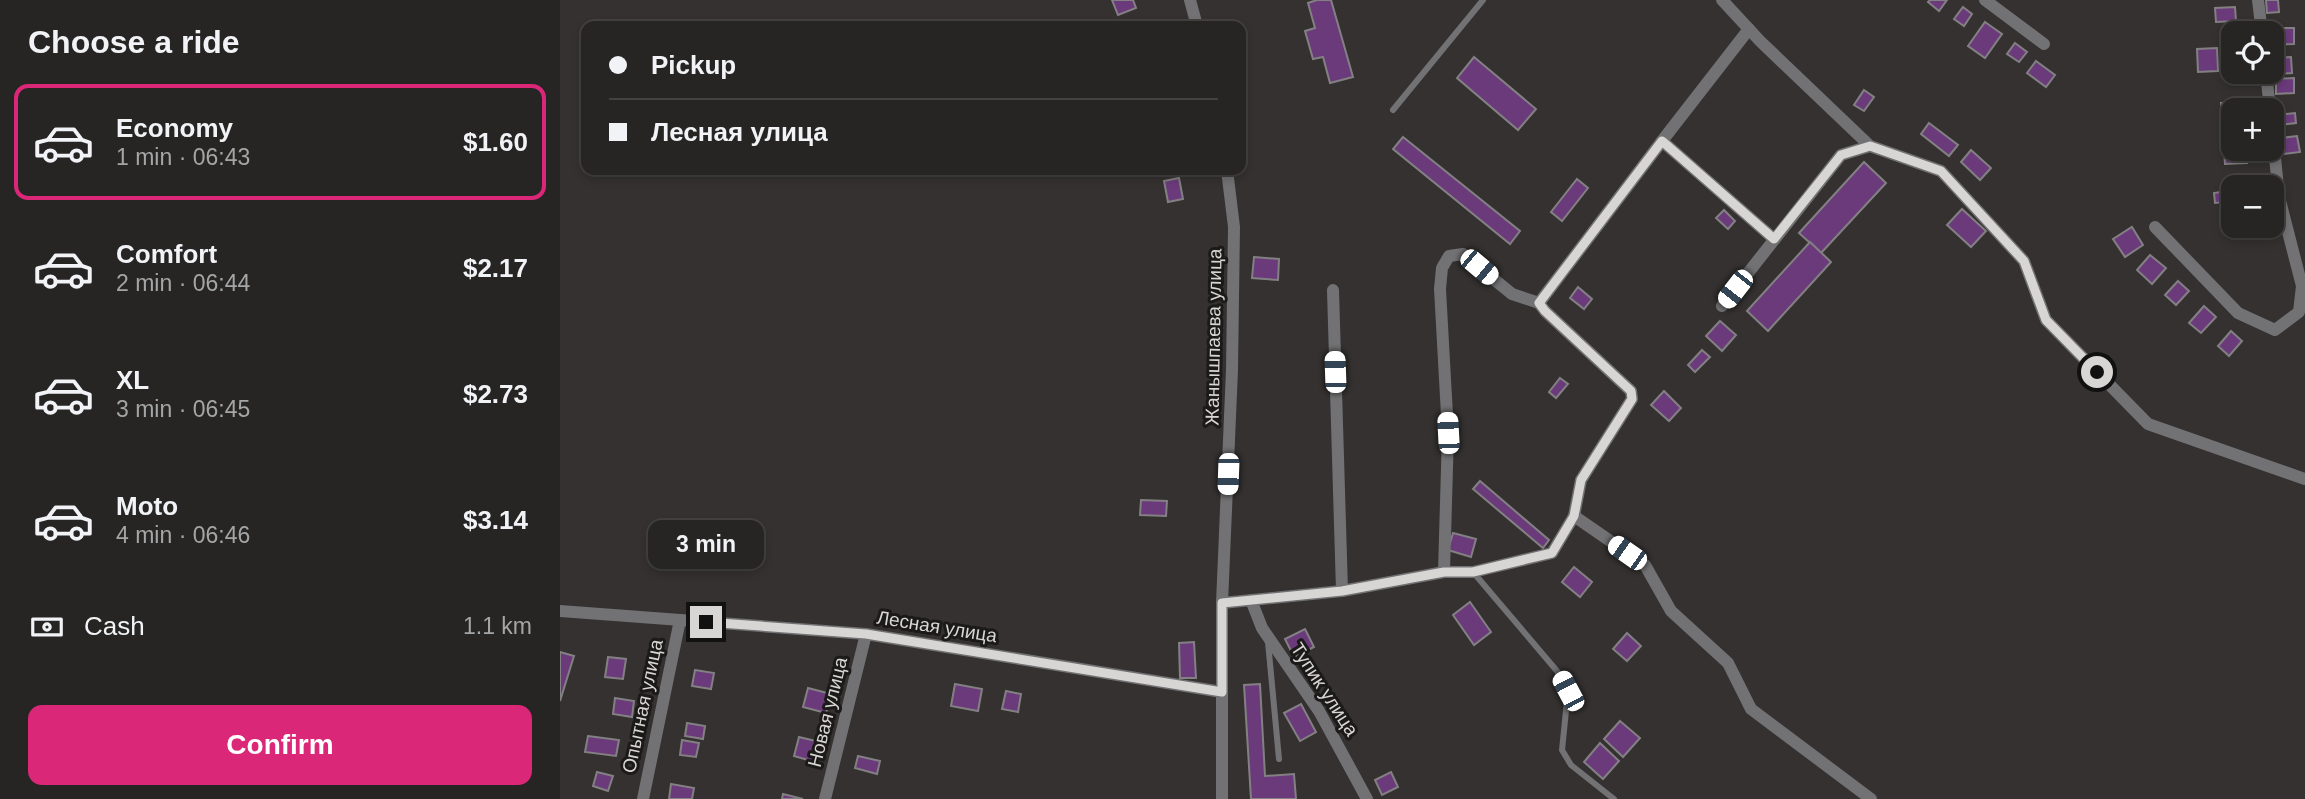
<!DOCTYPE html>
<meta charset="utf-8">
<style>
:root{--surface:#272524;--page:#333131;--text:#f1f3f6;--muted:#a4a5a6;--line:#434241;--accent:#db2777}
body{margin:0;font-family:Helvetica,sans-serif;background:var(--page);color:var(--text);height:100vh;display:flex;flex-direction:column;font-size:26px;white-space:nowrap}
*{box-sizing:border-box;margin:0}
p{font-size:23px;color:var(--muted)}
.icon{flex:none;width:38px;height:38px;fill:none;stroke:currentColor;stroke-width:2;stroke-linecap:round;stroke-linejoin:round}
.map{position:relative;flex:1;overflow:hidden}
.panel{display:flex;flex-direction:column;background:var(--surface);width:560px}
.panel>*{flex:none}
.guide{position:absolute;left:21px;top:21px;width:665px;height:154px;border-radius:14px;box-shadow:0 4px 10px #0003,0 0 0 2px var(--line);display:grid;align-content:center;height:154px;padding:0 28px;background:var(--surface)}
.tools{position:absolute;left:1661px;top:21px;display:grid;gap:14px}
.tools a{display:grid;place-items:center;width:63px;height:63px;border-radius:14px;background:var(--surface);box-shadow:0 4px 10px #0003,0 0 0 2px var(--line);font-size:35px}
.end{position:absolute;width:32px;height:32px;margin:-16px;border:9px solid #d8d6d5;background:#111;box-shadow:0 0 0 4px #111}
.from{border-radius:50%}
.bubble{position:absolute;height:49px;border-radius:14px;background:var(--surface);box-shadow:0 4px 10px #0003,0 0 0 2px var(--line);font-size:23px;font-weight:700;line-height:49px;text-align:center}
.car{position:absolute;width:21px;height:42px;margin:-21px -10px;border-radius:9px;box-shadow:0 0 5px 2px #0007;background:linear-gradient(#fff 24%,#345 0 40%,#fff 0 76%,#345 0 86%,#fff 0)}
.guide b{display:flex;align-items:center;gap:24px;height:66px;font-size:26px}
.guide b+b{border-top:2px solid var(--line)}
.guide i{width:18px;height:18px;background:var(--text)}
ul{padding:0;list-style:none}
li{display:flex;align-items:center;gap:21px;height:116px;margin:0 14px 10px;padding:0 14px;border:4px solid transparent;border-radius:14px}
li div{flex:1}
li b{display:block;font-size:26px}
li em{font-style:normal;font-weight:700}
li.on{border-color:var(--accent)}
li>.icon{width:63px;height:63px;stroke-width:1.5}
h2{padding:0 28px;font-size:32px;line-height:84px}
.pay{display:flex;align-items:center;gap:18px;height:77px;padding:0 28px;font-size:26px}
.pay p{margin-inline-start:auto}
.cta{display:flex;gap:14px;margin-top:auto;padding:14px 28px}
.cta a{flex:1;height:80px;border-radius:14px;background:var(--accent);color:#fff;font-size:28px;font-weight:700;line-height:80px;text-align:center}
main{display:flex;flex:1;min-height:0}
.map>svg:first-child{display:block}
.building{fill:#6b3a7b;stroke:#828082;stroke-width:2}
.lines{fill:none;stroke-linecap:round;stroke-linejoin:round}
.service{stroke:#727274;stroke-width:6}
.minor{stroke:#727274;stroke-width:12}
.route{stroke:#d8d6d5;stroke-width:9}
.labels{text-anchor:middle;stroke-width:6;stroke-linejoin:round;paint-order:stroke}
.street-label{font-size:19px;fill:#d8d6d5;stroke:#1b1a19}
</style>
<main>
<section class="panel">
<h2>Choose a ride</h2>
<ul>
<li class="on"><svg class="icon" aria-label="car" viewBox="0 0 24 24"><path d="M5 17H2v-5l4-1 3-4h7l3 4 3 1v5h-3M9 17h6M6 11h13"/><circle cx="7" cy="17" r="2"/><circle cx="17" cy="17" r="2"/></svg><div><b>Economy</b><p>1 min · 06:43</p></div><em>$1.60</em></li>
<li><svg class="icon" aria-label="car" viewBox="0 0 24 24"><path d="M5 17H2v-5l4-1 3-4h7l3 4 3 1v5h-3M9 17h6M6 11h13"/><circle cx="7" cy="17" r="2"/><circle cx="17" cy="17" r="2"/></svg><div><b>Comfort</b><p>2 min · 06:44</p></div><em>$2.17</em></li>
<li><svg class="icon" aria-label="car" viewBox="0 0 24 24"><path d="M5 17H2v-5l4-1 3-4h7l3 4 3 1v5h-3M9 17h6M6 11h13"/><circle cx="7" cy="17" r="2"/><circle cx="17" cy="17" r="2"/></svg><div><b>XL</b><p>3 min · 06:45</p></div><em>$2.73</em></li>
<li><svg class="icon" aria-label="car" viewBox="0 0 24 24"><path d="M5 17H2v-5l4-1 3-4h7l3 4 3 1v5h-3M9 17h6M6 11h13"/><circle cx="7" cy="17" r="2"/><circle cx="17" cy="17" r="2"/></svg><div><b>Moto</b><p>4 min · 06:46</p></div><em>$3.14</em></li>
</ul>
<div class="pay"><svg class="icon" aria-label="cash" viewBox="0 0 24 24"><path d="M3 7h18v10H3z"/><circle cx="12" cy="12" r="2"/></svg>Cash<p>1.1 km</p></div>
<div class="cta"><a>Confirm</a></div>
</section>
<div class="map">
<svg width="1745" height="799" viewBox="0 0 1745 799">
<rect width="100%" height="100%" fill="#343130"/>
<g class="building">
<path d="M552 0H573L576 8 558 15Z"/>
<path d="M757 0H771L793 77 770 83 763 57 753 59 745 31 755 28 748 3Z"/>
<path d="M1370 0H1387L1379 11 1368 2Z"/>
<path d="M1706 0H1718L1719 12 1707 13Z"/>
<path d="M1403 7 1412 14 1404 26 1394 19Z"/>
<path d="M1675 7 1676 21 1656 22 1655 8Z"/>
<path d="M1425 22 1442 34 1425 58 1408 46Z"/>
<path d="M1712 28H1734V44L1712 45Z"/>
<path d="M1455 43 1467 52 1459 62 1447 54Z"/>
<path d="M1657 48 1658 71 1638 72 1637 49Z"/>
<path d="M914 57 976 109 958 130 897 78Z"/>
<path d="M1731 57 1732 73 1716 74 1715 58Z"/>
<path d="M1476 61 1495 75 1486 87 1467 73Z"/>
<path d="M1734 78V93L1716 94V79Z"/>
<path d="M1304 90 1314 97 1304 111 1294 105Z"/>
<path d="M1683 102V110H1673V119H1662L1661 103Z"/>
<path d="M1735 113 1736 123 1719 125 1718 115Z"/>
<path d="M1369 123 1398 145 1389 156 1361 134Z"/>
<path d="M1663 134H1673V149H1686L1687 163 1665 164Z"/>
<path d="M1737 136 1740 152 1723 154 1721 138Z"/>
<path d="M843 137 960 231 950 244 833 149Z"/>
<path d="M1411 150 1431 168 1420 180 1401 162Z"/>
<path d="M1304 162 1326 183 1261 253 1239 233Z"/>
<path d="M619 178 623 199 608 202 604 181Z"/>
<path d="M1017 179 1028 188 1002 221 991 212Z"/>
<path d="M1673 190V201L1655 203 1654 193Z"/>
<path d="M1402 209 1426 231 1411 247 1387 225Z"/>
<path d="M1164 210 1175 221 1168 229 1156 218Z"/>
<path d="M1572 227 1583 245 1565 257 1553 239Z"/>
<path d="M1250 242 1271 262 1208 331 1187 311Z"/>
<path d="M1590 255 1606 268 1592 284 1577 270Z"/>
<path d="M694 257 719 259 718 280 692 278Z"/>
<path d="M1618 281 1629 291 1616 305 1605 295Z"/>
<path d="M1018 287 1032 299 1024 309 1010 298Z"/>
<path d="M1644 306 1656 317 1641 333 1629 323Z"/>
<path d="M1160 321 1176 335 1162 351 1146 336Z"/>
<path d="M1671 331 1682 341 1669 356 1658 346Z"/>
<path d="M1142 350 1150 357 1135 372 1128 365Z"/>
<path d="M1000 378 1008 384 996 398 989 392Z"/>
<path d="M1104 391 1121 408 1109 421 1091 405Z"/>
<path d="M920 481 989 540 983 548 913 489Z"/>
<path d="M581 500 607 501 606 516 580 515Z"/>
<path d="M893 533 916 539 911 557 888 550Z"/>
<path d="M1014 567 1032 582 1020 597 1002 582Z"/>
<path d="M910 602 931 632 914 645 893 615Z"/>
<path d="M745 629 754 647 734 657 725 639Z"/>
<path d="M1067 633 1081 646 1067 661 1053 649Z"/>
<path d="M634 642 636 678H620L619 643Z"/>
<path d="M0 652 14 656 0 701Z"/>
<path d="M48 657 66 659 63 679 45 677Z"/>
<path d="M135 670 154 673 151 689 132 686Z"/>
<path d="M395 684 422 689 418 711 391 706Z"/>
<path d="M700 684 705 776 734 774 736 799H691L684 685Z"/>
<path d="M248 688 271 694 266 713 243 707Z"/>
<path d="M446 691 461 694 458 712 442 709Z"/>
<path d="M55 698 74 701 72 717 53 714Z"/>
<path d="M741 704 756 732 740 741 724 713Z"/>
<path d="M1060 721 1080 738 1063 757 1044 739Z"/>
<path d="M127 723 145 726 143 739 125 736Z"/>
<path d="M28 736 59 740 56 756 25 752Z"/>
<path d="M239 737 260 742 255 762 234 756Z"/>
<path d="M122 740 139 743 136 757 120 755Z"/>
<path d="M1040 743 1059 761 1043 779 1024 762Z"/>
<path d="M298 756 320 761 317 774 295 768Z"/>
<path d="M37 772 53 776 48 791 33 786Z"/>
<path d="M831 772 838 787 822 795 815 780Z"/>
<path d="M111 784 134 788 132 799H109Z"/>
<path d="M223 794 243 799H222Z"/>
</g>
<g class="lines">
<g class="service">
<path d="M833 110 923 0"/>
<path d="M913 572 997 671 1008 691 1002 750 1011 765 1054 799"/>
<path d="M708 642 719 759"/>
</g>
<g class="minor">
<path d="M630 0 637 26"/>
<path d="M1162 0 1200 41 1310 146 1381 171 1464 261 1486 320 1588 424 1745 479"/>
<path d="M1425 0 1484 44"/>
<path d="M1698 0 1702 33"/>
<path d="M1189 29 1102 141 1214 239"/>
<path d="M1706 72 1710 110"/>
<path d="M1595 227 1678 313 1715 330 1739 312 1742 286 1719 197 1712 128"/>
<path d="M773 290 782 591"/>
<path d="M1162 306 1281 155 1310 146"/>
<path d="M1014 516 1021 480 1072 399 1071 391 985 311 979 303 1102 141"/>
<path d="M884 572 888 433 880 289 882 268 889 256 903 254 952 294 979 303"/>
<path d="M691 600 702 628 759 711 807 799"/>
<path d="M662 603 782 591 884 572H913L992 553 1014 516 1085 565 1111 611 1168 663 1191 709 1311 799"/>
<path d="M0 611 306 634 662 692"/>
<path d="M83 799 120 620"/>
<path d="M265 799 306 634"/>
<path d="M662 799V603L672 370 674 227 667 170"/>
</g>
</g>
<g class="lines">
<path class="route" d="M146 622 306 634 662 692V603L782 591 884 572H913L992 553 1014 516 1021 480 1072 399 1071 391 985 311 979 303 1102 141 1214 239 1281 155 1310 146 1381 171 1464 261 1486 320 1537 372"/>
</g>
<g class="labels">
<g class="street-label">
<text transform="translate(653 337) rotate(-89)" y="7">Жанышпаева улица</text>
<text transform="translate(377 626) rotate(9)" y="7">Лесная улица</text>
<text transform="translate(765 689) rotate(57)" y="7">Тупик улица</text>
<text transform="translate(82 706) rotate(-78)" y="7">Опытная улица</text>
<text transform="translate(267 712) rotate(-76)" y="7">Новая улица</text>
</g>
</g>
</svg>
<div class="tools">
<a><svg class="icon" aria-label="locate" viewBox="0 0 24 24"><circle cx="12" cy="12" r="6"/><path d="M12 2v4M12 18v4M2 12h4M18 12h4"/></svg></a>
<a>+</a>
<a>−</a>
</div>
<i class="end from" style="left:1537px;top:372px"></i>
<i class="end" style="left:146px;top:622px"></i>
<div class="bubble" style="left:88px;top:520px;width:116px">3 min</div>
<i class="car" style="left:919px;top:267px;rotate:130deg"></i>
<i class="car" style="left:1175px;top:289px;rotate:218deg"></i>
<i class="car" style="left:775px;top:372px;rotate:358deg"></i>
<i class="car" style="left:888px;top:433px;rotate:357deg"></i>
<i class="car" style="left:668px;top:474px;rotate:182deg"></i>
<i class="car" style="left:1067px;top:553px;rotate:305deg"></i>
<i class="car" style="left:1008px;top:691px;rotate:332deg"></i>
<div class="guide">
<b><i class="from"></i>Pickup</b>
<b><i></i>Лесная улица</b>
</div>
</div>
</main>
